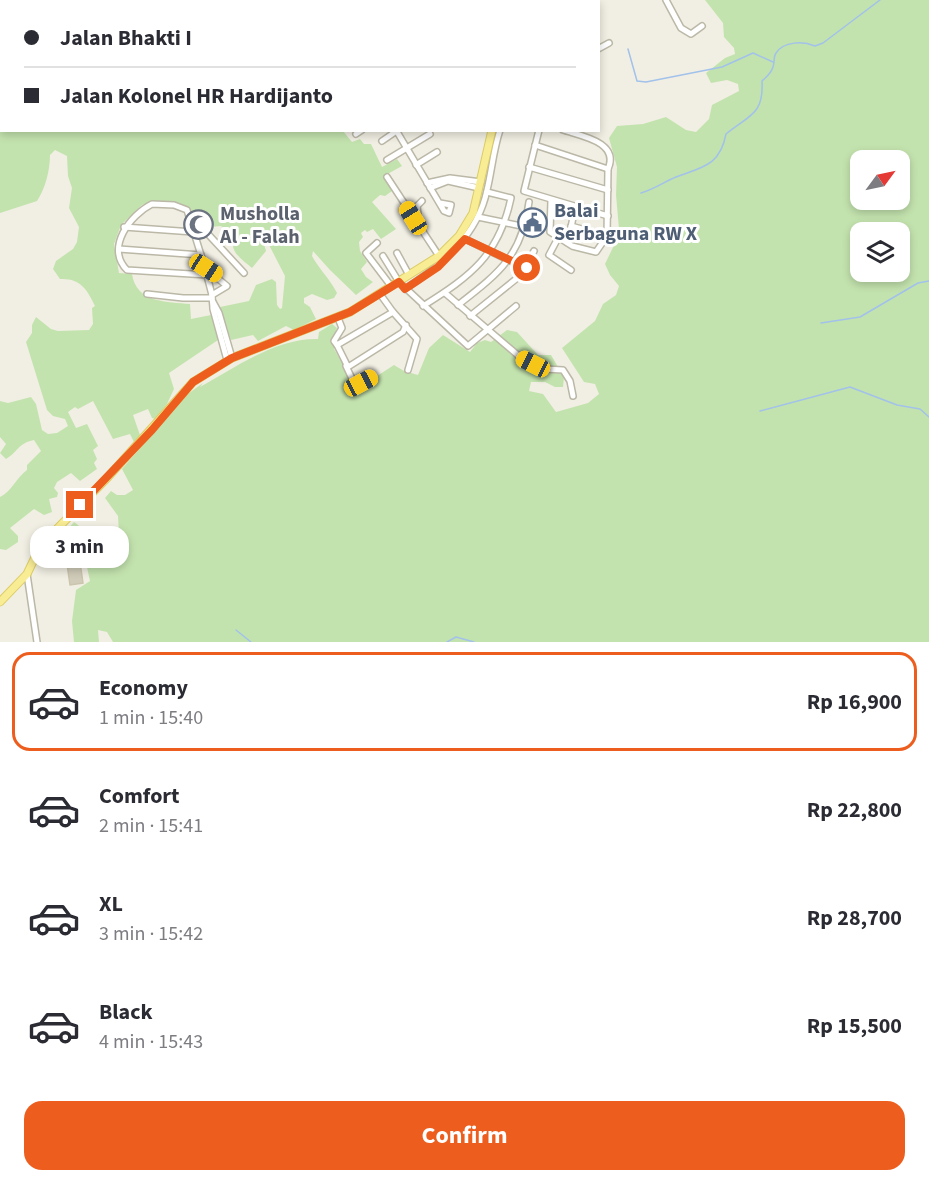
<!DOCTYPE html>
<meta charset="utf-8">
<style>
:root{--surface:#fff;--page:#f7f7f7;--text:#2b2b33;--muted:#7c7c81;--line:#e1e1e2;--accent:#ed5e1e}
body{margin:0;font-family:"Source Sans 3",sans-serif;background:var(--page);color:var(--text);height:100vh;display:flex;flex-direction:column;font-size:22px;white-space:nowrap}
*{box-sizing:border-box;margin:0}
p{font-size:20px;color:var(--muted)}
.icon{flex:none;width:33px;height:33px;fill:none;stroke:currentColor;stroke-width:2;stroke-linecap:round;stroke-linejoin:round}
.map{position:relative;height:642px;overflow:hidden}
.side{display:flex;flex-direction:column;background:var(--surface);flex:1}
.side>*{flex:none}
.top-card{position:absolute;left:0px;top:0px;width:600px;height:132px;box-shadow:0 3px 9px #0003;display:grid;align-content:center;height:132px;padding:0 24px;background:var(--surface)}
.needle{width:39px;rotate:57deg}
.controls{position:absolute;left:850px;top:150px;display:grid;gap:12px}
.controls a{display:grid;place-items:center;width:60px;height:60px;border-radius:12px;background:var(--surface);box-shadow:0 3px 9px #0003;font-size:30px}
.end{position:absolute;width:27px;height:27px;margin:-14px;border:8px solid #ed5e1e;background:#fff;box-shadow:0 0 0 3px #fff}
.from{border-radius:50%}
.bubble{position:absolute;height:42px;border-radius:18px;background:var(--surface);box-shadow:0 3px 9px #0003;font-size:20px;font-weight:700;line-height:42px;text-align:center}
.car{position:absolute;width:18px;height:36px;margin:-18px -9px;border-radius:8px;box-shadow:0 0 4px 2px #0007;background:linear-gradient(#f5c518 24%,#345 0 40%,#f5c518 0 76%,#345 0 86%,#f5c518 0)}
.top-card b{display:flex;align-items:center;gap:21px;height:57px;font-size:22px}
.top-card b+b{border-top:2px solid var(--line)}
.top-card i{width:15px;height:15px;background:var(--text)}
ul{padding:10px 0 0;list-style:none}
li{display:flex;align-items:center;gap:18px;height:99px;margin:0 12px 9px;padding:0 12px;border:3px solid transparent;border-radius:18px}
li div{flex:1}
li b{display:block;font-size:22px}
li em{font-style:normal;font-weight:700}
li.active{border-color:var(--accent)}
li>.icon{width:54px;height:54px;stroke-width:1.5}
.primary-button{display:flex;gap:12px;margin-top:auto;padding:12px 24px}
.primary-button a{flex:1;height:69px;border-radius:18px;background:var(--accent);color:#fff;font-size:24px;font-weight:700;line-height:69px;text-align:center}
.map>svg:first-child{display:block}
.green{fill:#c3e3ae;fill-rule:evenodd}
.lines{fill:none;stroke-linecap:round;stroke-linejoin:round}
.stream{stroke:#a2c1eb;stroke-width:1.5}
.building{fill:#d1ccba;stroke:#ccc5ad;stroke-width:1.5}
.minor-casing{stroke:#bbb8a7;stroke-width:8}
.major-casing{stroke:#dccc66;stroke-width:9}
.minor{stroke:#fff;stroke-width:5}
.major{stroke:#f8ec95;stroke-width:7}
.route{stroke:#ed5e1e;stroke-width:8}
.labels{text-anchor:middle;stroke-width:6;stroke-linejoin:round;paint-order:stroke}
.service-label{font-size:20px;font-weight:bold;fill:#4e5e75;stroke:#fff;text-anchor:start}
.worship-label{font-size:20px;font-weight:bold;fill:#5b616d;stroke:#fff;text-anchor:start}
</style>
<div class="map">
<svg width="929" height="642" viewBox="0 0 929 642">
<rect width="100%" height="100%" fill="#f1efe3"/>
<g class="green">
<path d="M0 0 287 1 2 2V130L343 131 352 142 360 139 364 144H371L382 167 397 159 402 166 384 176 392 191 385 196 380 195 372 202 396 229 381 239 373 229 367 232 365 230 361 233 363 237 359 242 360 251 367 262 361 269 366 277 373 282 356 295 330 270 313 251 312 256C319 269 330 279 337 293L334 298 327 300 312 294 304 298V303L310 307 316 319 294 330 286 326 258 341 253 335 231 340 220 307 249 301 256 285 272 279 276 282 277 305 280 309 282 308 285 276 268 243 264 244 266 251 252 268C245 262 234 255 233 246 233 242 233 239 232 236L221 226 209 227 203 218 196 219 189 209 152 202 142 205 121 225 114 244 119 273 132 274C136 303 168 302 190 304L191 319 211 315 218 340 169 373 174 389 167 404 155 419 152 418 148 409 133 415 141 438 135 444 130 434 113 439 93 401 78 409 75 407 68 412 76 428 87 424 98 446 93 450 97 459 94 463 97 469 80 481 71 473 57 482 54 488 58 493 57 497 49 499 52 512 44 515 34 509 10 528 18 536V542L6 550 0 549V497C12 491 16 478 27 470V465L41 451 34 440C18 443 17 453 6 459L0 453 6 444 0 437V401L8 403 31 397 36 404 42 430 48 434 57 433 68 426 65 419 53 416 47 410 26 342 32 333V325L36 317 51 329 58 331 89 330 93 324 92 308 95 306C87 289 80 278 60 279L53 269 56 261 73 249 77 242 79 227 69 208 72 188 68 176 67 156 55 150 50 155C50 171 45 189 37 201L0 213Z"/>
<path d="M705 0H929V642H113L107 632 98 630 99 642H74L72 621 76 590 90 581 85 558 67 530 74 522C86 529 88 542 101 547L119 534 118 516 105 498 111 491 117 495H125L133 490 122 469 185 396 203 383 200 387C236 367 276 338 318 339L319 332 332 324 337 328 334 335V349L357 389 394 365 404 371 418 375 429 348 443 335 470 352 477 343 485 340 491 342 507 330 517 332 538 355H551L564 377 563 387H555L545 382H531L529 391 543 394 556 412 588 403 599 394 595 384 584 382 562 348 595 321 603 304 616 295 619 286 610 275 605 264 618 237 619 229 616 195 617 167 609 138 617 126 643 124 666 117 686 130 696 132 709 119 712 105 739 91 738 84 727 80 711 83 706 73 725 58 735 54 734 48 724 37 723 23ZM861 160H900V200H861ZM861 232H900V272H861Z"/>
</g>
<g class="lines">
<g class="stream">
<path d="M628 49 637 81 646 82 722 67 753 53 773 62"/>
<path d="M641 193C655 189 664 182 676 177 702 167 720 166 726 134 749 115 764 115 762 81 766 77 771 74 773 67 775 62 773 57 776 53 784 41 803 41 815 46L823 43 880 0"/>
<path d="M821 323 860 317 918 283 929 281"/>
<path d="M760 411 850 387 897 405 920 409 929 417"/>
<path d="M236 630 251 642"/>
<path d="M447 642 456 637 474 642"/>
</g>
</g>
<path class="building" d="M67 538 80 562 83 583 70 585 67 564 56 544Z"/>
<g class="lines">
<defs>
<g id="minor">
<path d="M379 0V2"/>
<path d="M403 0 405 2"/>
<path d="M447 0 449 2"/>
<path d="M561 0 563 2"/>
<path d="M666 0 681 28 691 34 702 26"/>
<path d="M319 2 322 0"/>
<path d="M598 49 609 43"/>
<path d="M396 130 444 211 449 213 451 205 440 203"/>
<path d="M539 130 524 191 608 216"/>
<path d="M356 134 362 130"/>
<path d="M382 141 398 130"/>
<path d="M535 145 608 169"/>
<path d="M387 160 430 134"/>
<path d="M416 165 437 152"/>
<path d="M529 167 608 190"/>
<path d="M387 177 439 256"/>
<path d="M427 183 450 178 481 182"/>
<path d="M430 188 448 181 479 188"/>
<path d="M551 200 550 232 572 246 596 252 607 236 608 169C620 142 581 136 563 130"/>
<path d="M478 217 526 227"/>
<path d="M413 218 418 214 417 206 422 201"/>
<path d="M571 226 607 236"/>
<path d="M124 227 207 233 244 273"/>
<path d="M558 238 549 255 571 270"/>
<path d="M465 239 527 269"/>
<path d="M377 243 366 253 391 286"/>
<path d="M568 243 575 207"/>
<path d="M119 249 201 255"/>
<path d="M397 253 409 275"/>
<path d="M383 256 399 282 468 346 516 306"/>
<path d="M205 268 227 286 212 295"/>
<path d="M207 275 127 270C105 248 130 215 152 204L174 205 187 210 205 268 212 295C212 300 213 304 213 309L227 360"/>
<path d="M405 289C442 265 478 235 487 190 492 170 493 151 500 130"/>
<path d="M445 293 520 357 545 369 563 370 570 381 573 396"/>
<path d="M147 294 183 298H212"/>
<path d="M213 302 219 313 232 358"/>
<path d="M458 305C499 273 522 256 529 202"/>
<path d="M423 306C471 276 499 255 511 198L487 192"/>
<path d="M393 312 417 339 408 370"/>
<path d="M470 316 521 275 534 251"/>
<path d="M338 318 342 328 334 341 337 345 393 312 380 294"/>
<path d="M337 345 348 367 403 332 406 325"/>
<path d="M346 366 355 385 372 377"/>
<path d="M27 574 37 642"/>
</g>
<g id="major">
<path d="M534 2 535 0"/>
<path d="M0 602 27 574 38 551 52 534 108 477 193 382 232 358 350 312 439 256 459 236 473 213 492 130"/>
</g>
</defs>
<use href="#minor" class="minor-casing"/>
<use href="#major" class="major-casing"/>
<use href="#minor" class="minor"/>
<use href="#major" class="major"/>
</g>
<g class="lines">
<path class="route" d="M80 505 152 430 193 382 232 358 350 312 399 282 405 289 438 267 465 239 527 268"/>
</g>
<defs>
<symbol id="civic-ring" viewBox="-11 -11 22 22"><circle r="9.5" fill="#fff" stroke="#5c6f8a" stroke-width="1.5"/><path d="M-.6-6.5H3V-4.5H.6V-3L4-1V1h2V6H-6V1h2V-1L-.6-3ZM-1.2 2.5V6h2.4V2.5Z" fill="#5c6f8a"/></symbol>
<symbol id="mosque-ring" viewBox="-11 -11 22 22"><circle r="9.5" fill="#fff" stroke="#6b7280" stroke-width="1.5"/><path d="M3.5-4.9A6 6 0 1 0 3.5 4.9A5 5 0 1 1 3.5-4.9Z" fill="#6b7280"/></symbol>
</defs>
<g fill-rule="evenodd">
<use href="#civic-ring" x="516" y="206" width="33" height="33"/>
<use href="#mosque-ring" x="182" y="208" width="33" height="33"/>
</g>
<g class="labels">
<g class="service-label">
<text x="554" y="217">Balai<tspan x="554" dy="23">Serbaguna RW X</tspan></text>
</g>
<g class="worship-label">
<text x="220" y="220">Musholla<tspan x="220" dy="23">Al - Falah</tspan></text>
</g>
</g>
</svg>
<div class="controls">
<a><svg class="needle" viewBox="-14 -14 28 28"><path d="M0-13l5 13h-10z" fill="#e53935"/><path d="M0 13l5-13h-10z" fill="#7c7c81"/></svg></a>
<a><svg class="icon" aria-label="layers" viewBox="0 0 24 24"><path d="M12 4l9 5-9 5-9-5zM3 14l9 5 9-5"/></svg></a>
</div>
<i class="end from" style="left:527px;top:268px"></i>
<i class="end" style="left:80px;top:505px"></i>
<div class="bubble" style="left:30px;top:526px;width:99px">3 min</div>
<i class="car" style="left:413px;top:218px;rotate:328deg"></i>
<i class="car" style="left:206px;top:268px;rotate:123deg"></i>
<i class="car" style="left:533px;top:364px;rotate:297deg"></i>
<i class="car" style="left:361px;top:383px;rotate:62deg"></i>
<div class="top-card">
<b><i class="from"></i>Jalan Bhakti I</b>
<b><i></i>Jalan Kolonel HR Hardijanto</b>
</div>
</div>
<section class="side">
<ul>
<li class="active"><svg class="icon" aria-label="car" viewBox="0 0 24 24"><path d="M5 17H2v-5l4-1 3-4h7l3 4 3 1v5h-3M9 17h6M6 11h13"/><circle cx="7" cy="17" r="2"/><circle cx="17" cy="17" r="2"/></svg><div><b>Economy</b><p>1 min · 15:40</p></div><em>Rp 16,900</em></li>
<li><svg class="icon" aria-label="car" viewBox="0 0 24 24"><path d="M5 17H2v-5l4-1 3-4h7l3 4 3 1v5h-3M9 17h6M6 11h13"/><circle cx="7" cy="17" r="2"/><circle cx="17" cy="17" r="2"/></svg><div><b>Comfort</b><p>2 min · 15:41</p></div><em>Rp 22,800</em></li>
<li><svg class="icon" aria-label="car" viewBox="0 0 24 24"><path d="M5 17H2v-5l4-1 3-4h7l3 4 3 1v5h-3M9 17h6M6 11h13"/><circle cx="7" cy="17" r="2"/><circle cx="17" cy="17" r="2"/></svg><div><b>XL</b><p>3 min · 15:42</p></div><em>Rp 28,700</em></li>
<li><svg class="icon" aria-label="car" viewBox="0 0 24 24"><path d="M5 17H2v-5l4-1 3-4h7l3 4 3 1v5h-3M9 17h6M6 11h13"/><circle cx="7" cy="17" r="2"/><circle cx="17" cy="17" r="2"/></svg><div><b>Black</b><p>4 min · 15:43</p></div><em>Rp 15,500</em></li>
</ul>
<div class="primary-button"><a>Confirm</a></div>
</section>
